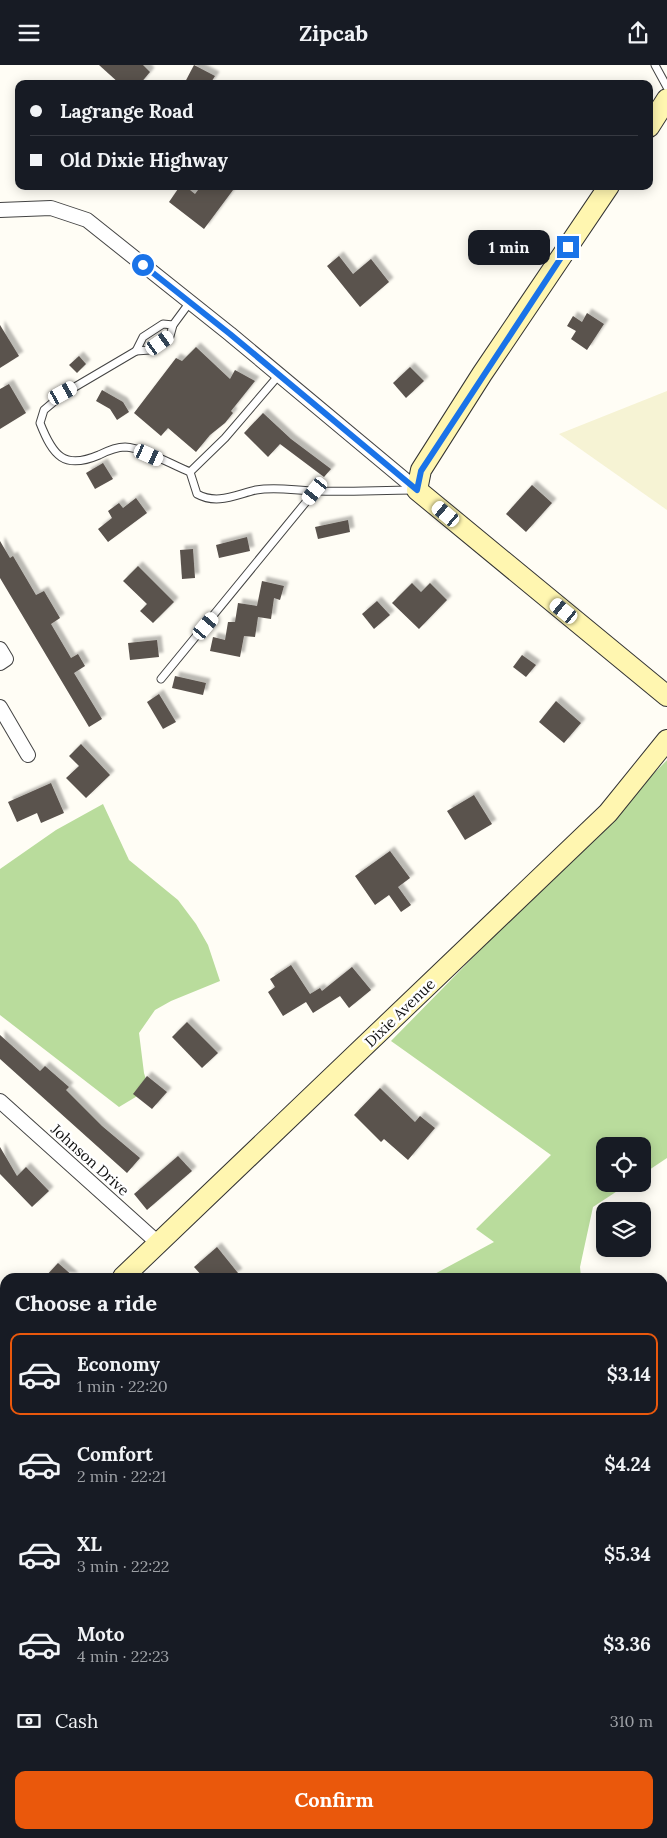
<!DOCTYPE html>
<meta charset="utf-8">
<style>
:root{--surface:#171b24;--page:#242831;--text:#f1f3f6;--muted:#9ea1a6;--line:#363941;--accent:#ea580c}
body{margin:0;font-family:Lora,serif;background:var(--page);color:var(--text);height:100vh;display:flex;flex-direction:column;font-size:19px;white-space:nowrap}
*{box-sizing:border-box;margin:0}
p{font-size:16px;color:var(--muted)}
.icon{flex:none;width:28px;height:28px;fill:none;stroke:currentColor;stroke-width:2;stroke-linecap:round;stroke-linejoin:round}
.map{position:relative;flex:1;overflow:hidden}
.panel{position:absolute;left:0px;top:1208px;width:668px;height:566px;display:flex;flex-direction:column;background:var(--surface);border-radius:15px 15px 0 0;box-shadow:0 2px 12px #0003}
.panel>*{flex:none}
.guide{position:absolute;left:15px;top:15px;width:638px;height:110px;border-radius:10px;box-shadow:0 2px 12px #0003;display:grid;align-content:center;height:110px;padding:0 15px;background:var(--surface)}
.fabs{position:absolute;left:596px;top:1072px;display:grid;gap:10px}
.fabs a{display:grid;place-items:center;width:55px;height:55px;border-radius:10px;background:var(--surface);box-shadow:0 2px 12px #0003;font-size:25px}
.end{position:absolute;width:22px;height:22px;margin:-11px;border:6px solid #1a73e8;background:#fff;box-shadow:0 0 0 2px #fff}
.from{border-radius:50%}
.bubble{position:absolute;height:35px;border-radius:10px;background:var(--surface);box-shadow:0 2px 12px #0003;font-size:16px;font-weight:700;line-height:35px;text-align:center}
.car{position:absolute;width:15px;height:30px;margin:-15px -8px;border-radius:6px;box-shadow:0 0 4px 1px #0007;background:linear-gradient(#fff 24%,#345 0 40%,#fff 0 76%,#345 0 86%,#fff 0)}
.guide b{display:flex;align-items:center;gap:18px;height:48px;font-size:19px}
.guide b+b{border-top:1px solid var(--line)}
.guide i{width:12px;height:12px;background:var(--text)}
ul{padding:0;list-style:none}
li{display:flex;align-items:center;gap:15px;height:82px;margin:0 10px 8px;padding:0 5px;border:2px solid transparent;border-radius:10px}
li div{flex:1}
li b{display:block;font-size:19px}
li em{font-style:normal;font-weight:700}
li.selected{border-color:var(--accent)}
li>.icon{width:45px;height:45px;stroke-width:1.5}
h2{padding:0 15px;font-size:22px;line-height:60px}
.pay{display:flex;align-items:center;gap:12px;height:55px;padding:0 15px;font-size:19px}
.pay p{margin-inline-start:auto}
.action{display:flex;gap:10px;margin-top:auto;padding:10px 15px}
.action a{flex:1;height:58px;border-radius:10px;background:var(--accent);color:#fff;font-size:20px;font-weight:700;line-height:58px;text-align:center}
header{display:flex;justify-content:space-between;align-items:center;height:65px;padding:0 15px;background:var(--surface);font-size:22px;font-weight:700}
.map>svg:first-child{display:block}
.farmland{fill:#f6f3d4}
.forest{fill:#b9dc9c}
.building{fill:#5a524d;filter:url(#shadow)}
.lines{fill:none;stroke-linecap:round;stroke-linejoin:round}
.lane-casing{stroke:#444;stroke-width:9}
.street-casing{stroke:#444;stroke-width:16}
.secondary-casing{stroke:#333;stroke-width:22}
.lane{stroke:#fff;stroke-width:7}
.street{stroke:#fff;stroke-width:14}
.secondary{stroke:#fff6b0;stroke-width:20}
.route{stroke:#1a73e8;stroke-width:6}
.labels{text-anchor:middle;stroke-width:5;stroke-linejoin:round;paint-order:stroke}
.street-label{font-size:15px;fill:#111;stroke:#fff}
</style>
<header><svg class="icon" aria-label="menu" viewBox="0 0 24 24"><path d="M4 6h16M4 12h16M4 18h16"/></svg>Zipcab<svg class="icon" aria-label="share" viewBox="0 0 24 24"><path d="M12 15V3M7 8l5-5 5 5M5 13v7h14v-7"/></svg></header>
<div class="map">
<svg width="667" height="1773" viewBox="0 0 667 1773">
<defs>
<filter id="shadow"><feDropShadow dx="4.5" dy="-4.5" stdDeviation="1" flood-color="#0004"/></filter>
</defs>
<rect width="100%" height="100%" fill="#fffdf5"/>
<path class="farmland" d="M667 326V445L559 369Z"/>
<g class="forest">
<path d="M667 695V1093L643 1109 642 1081H605V1119H628L593 1142 580 1202 581 1212H429L494 1177 476 1164 551 1090 391 976Z"/>
<path d="M103 739 129 795 178 835 196 859 208 880 220 916 171 936 155 945 139 968 144 1008 149 1024 119 1042 0 950V804L56 765Z"/>
<path d="M5 1528V1724L0 1715V1534Z"/>
<path d="M32 1769H549L551 1773H213L210 1769 205 1773H34Z"/>
</g>
<g class="building">
<path d="M99 0H143L150 7 140 19H120Z"/>
<path d="M194 0 215 11 210 19H184Z"/>
<path d="M180 121H185L195 129 201 121H236L204 164 169 137Z"/>
<path d="M339 191 353 209 371 194 389 217 360 242 327 201Z"/>
<path d="M587 248 604 259 587 285 571 274 576 266 567 261 573 251 582 257Z"/>
<path d="M0 260 19 291 0 303Z"/>
<path d="M196 282 230 314 235 305 255 316 231 346 233 348 225 358 210 370 196 387 168 363 161 371 134 348 176 293 182 296Z"/>
<path d="M79 291 86 299 77 308 69 300Z"/>
<path d="M410 302 424 316 406 333 393 318Z"/>
<path d="M9 319 26 348 0 364V324Z"/>
<path d="M102 325 123 337 129 347 117 355 110 344 96 336Z"/>
<path d="M263 348 291 374 331 404 324 412 280 379 268 392 244 368Z"/>
<path d="M103 398 113 414 95 424 86 408Z"/>
<path d="M532 420 552 438 526 467 506 449Z"/>
<path d="M136 433 147 448 108 477 98 464 112 453 108 446 119 438 123 443Z"/>
<path d="M348 455 350 467 318 474 315 462Z"/>
<path d="M247 472 250 486 219 493 216 480Z"/>
<path d="M0 476 10 493 13 491 36 530 44 526 60 553 51 559 71 593 78 589 85 601 74 608 102 654 89 662 0 513Z"/>
<path d="M193 484 195 513 182 514 180 485Z"/>
<path d="M138 501 174 537 153 558 140 546 147 539 123 516Z"/>
<path d="M262 516 284 521 280 535 274 533 271 554 258 552 255 572 244 571 240 592 210 586 213 572 225 575 228 557H235L238 538 257 541Z"/>
<path d="M412 518 421 527 430 518 447 535 419 564 392 538Z"/>
<path d="M377 536 390 550 374 564 362 549Z"/>
<path d="M157 575 159 592 130 595 128 578Z"/>
<path d="M522 590 536 600 526 612 513 602Z"/>
<path d="M175 611 206 618 203 630 172 623Z"/>
<path d="M159 629 176 657 163 664 147 637Z"/>
<path d="M556 636 581 658 564 678 539 657Z"/>
<path d="M81 679 110 710 86 733 66 713 79 701 69 691Z"/>
<path d="M51 718 64 748 41 758 37 748 17 757 8 737Z"/>
<path d="M474 730 492 759 465 775 447 746Z"/>
<path d="M390 786 410 813 398 822 411 840 401 847 389 830 375 840 355 811Z"/>
<path d="M291 900 310 929 320 923 322 926 352 902 371 925 349 943 340 931 313 948 306 937 283 951 268 927 275 922 270 914Z"/>
<path d="M187 957 218 988 202 1003 172 972Z"/>
<path d="M0 970 40 1006 45 1001 69 1022 66 1025 102 1061 140 1093 127 1108 0 994Z"/>
<path d="M147 1011 167 1027 152 1044 133 1029Z"/>
<path d="M380 1023 415 1057 420 1051 435 1063 408 1095 384 1074 381 1077 354 1050Z"/>
<path d="M0 1082 17 1111 26 1102 49 1126 32 1142 0 1109Z"/>
<path d="M178 1091 192 1106 147 1145 134 1129Z"/>
<path d="M217 1182 238 1208 232 1212H203L194 1202Z"/>
<path d="M58 1198 74 1212H45Z"/>
</g>
<g class="lines">
<defs>
<g id="lane">
<path d="M655 0 667 22"/>
<path d="M163 259 173 260 170 271 150 285 136 286 143 272Z"/>
<path d="M173 260 190 237"/>
<path d="M136 286 63 329 44 345 40 358C53 391 64 405 99 390 107 386 117 382 125 382 144 383 172 400 190 407L197 429C217 440 235 430 256 425 277 421 296 426 318 426 350 427 382 425 414 425"/>
<path d="M190 407 225 373 279 310"/>
<path d="M161 614 315 426"/>
<path d="M662 1482 667 1485"/>
</g>
<g id="street">
<path d="M0 145 51 143 87 155 230 269 417 425"/>
<path d="M0 584 6 594 0 598"/>
<path d="M0 642 28 690"/>
<path d="M0 1036 158 1178"/>
</g>
<g id="secondary">
<path d="M649 62 667 34"/>
<path d="M609 121 482 309 421 405 417 425 667 631"/>
<path d="M123 1212 608 748 667 675"/>
<path d="M0 1334 5 1329"/>
</g>
</defs>
<use href="#lane" class="lane-casing"/>
<use href="#street" class="street-casing"/>
<use href="#secondary" class="secondary-casing"/>
<use href="#lane" class="lane"/>
<use href="#street" class="street"/>
<use href="#secondary" class="secondary"/>
</g>
<g class="lines">
<path class="route" d="M143 200 230 269 417 425 421 406 568 182"/>
</g>
<g class="labels">
<g class="street-label">
<text transform="translate(400 948) rotate(-44)" y="5">Dixie Avenue</text>
<text transform="translate(90 1095) rotate(42)" y="5">Johnson Drive</text>
</g>
</g>
</svg>
<div class="fabs">
<a><svg class="icon" aria-label="locate" viewBox="0 0 24 24"><circle cx="12" cy="12" r="6"/><path d="M12 2v4M12 18v4M2 12h4M18 12h4"/></svg></a>
<a><svg class="icon" aria-label="layers" viewBox="0 0 24 24"><path d="M12 4l9 5-9 5-9-5zM3 14l9 5 9-5"/></svg></a>
</div>
<i class="end from" style="left:143px;top:200px"></i>
<i class="end" style="left:568px;top:182px"></i>
<div class="bubble" style="left:468px;top:165px;width:82px">1 min</div>
<i class="car" style="left:160px;top:278px;rotate:55deg"></i>
<i class="car" style="left:63px;top:328px;rotate:61deg"></i>
<i class="car" style="left:149px;top:390px;rotate:114deg"></i>
<i class="car" style="left:315px;top:426px;rotate:219deg"></i>
<i class="car" style="left:446px;top:449px;rotate:310deg"></i>
<i class="car" style="left:564px;top:546px;rotate:309deg"></i>
<i class="car" style="left:206px;top:561px;rotate:40deg"></i>
<div class="guide">
<b><i class="from"></i>Lagrange Road</b>
<b><i></i>Old Dixie Highway</b>
</div>
<section class="panel">
<h2>Choose a ride</h2>
<ul>
<li class="selected"><svg class="icon" aria-label="car" viewBox="0 0 24 24"><path d="M5 17H2v-5l4-1 3-4h7l3 4 3 1v5h-3M9 17h6M6 11h13"/><circle cx="7" cy="17" r="2"/><circle cx="17" cy="17" r="2"/></svg><div><b>Economy</b><p>1 min · 22:20</p></div><em>$3.14</em></li>
<li><svg class="icon" aria-label="car" viewBox="0 0 24 24"><path d="M5 17H2v-5l4-1 3-4h7l3 4 3 1v5h-3M9 17h6M6 11h13"/><circle cx="7" cy="17" r="2"/><circle cx="17" cy="17" r="2"/></svg><div><b>Comfort</b><p>2 min · 22:21</p></div><em>$4.24</em></li>
<li><svg class="icon" aria-label="car" viewBox="0 0 24 24"><path d="M5 17H2v-5l4-1 3-4h7l3 4 3 1v5h-3M9 17h6M6 11h13"/><circle cx="7" cy="17" r="2"/><circle cx="17" cy="17" r="2"/></svg><div><b>XL</b><p>3 min · 22:22</p></div><em>$5.34</em></li>
<li><svg class="icon" aria-label="car" viewBox="0 0 24 24"><path d="M5 17H2v-5l4-1 3-4h7l3 4 3 1v5h-3M9 17h6M6 11h13"/><circle cx="7" cy="17" r="2"/><circle cx="17" cy="17" r="2"/></svg><div><b>Moto</b><p>4 min · 22:23</p></div><em>$3.36</em></li>
</ul>
<div class="pay"><svg class="icon" aria-label="cash" viewBox="0 0 24 24"><path d="M3 7h18v10H3z"/><circle cx="12" cy="12" r="2"/></svg>Cash<p>310 m</p></div>
<div class="action"><a>Confirm</a></div>
</section>
</div>
